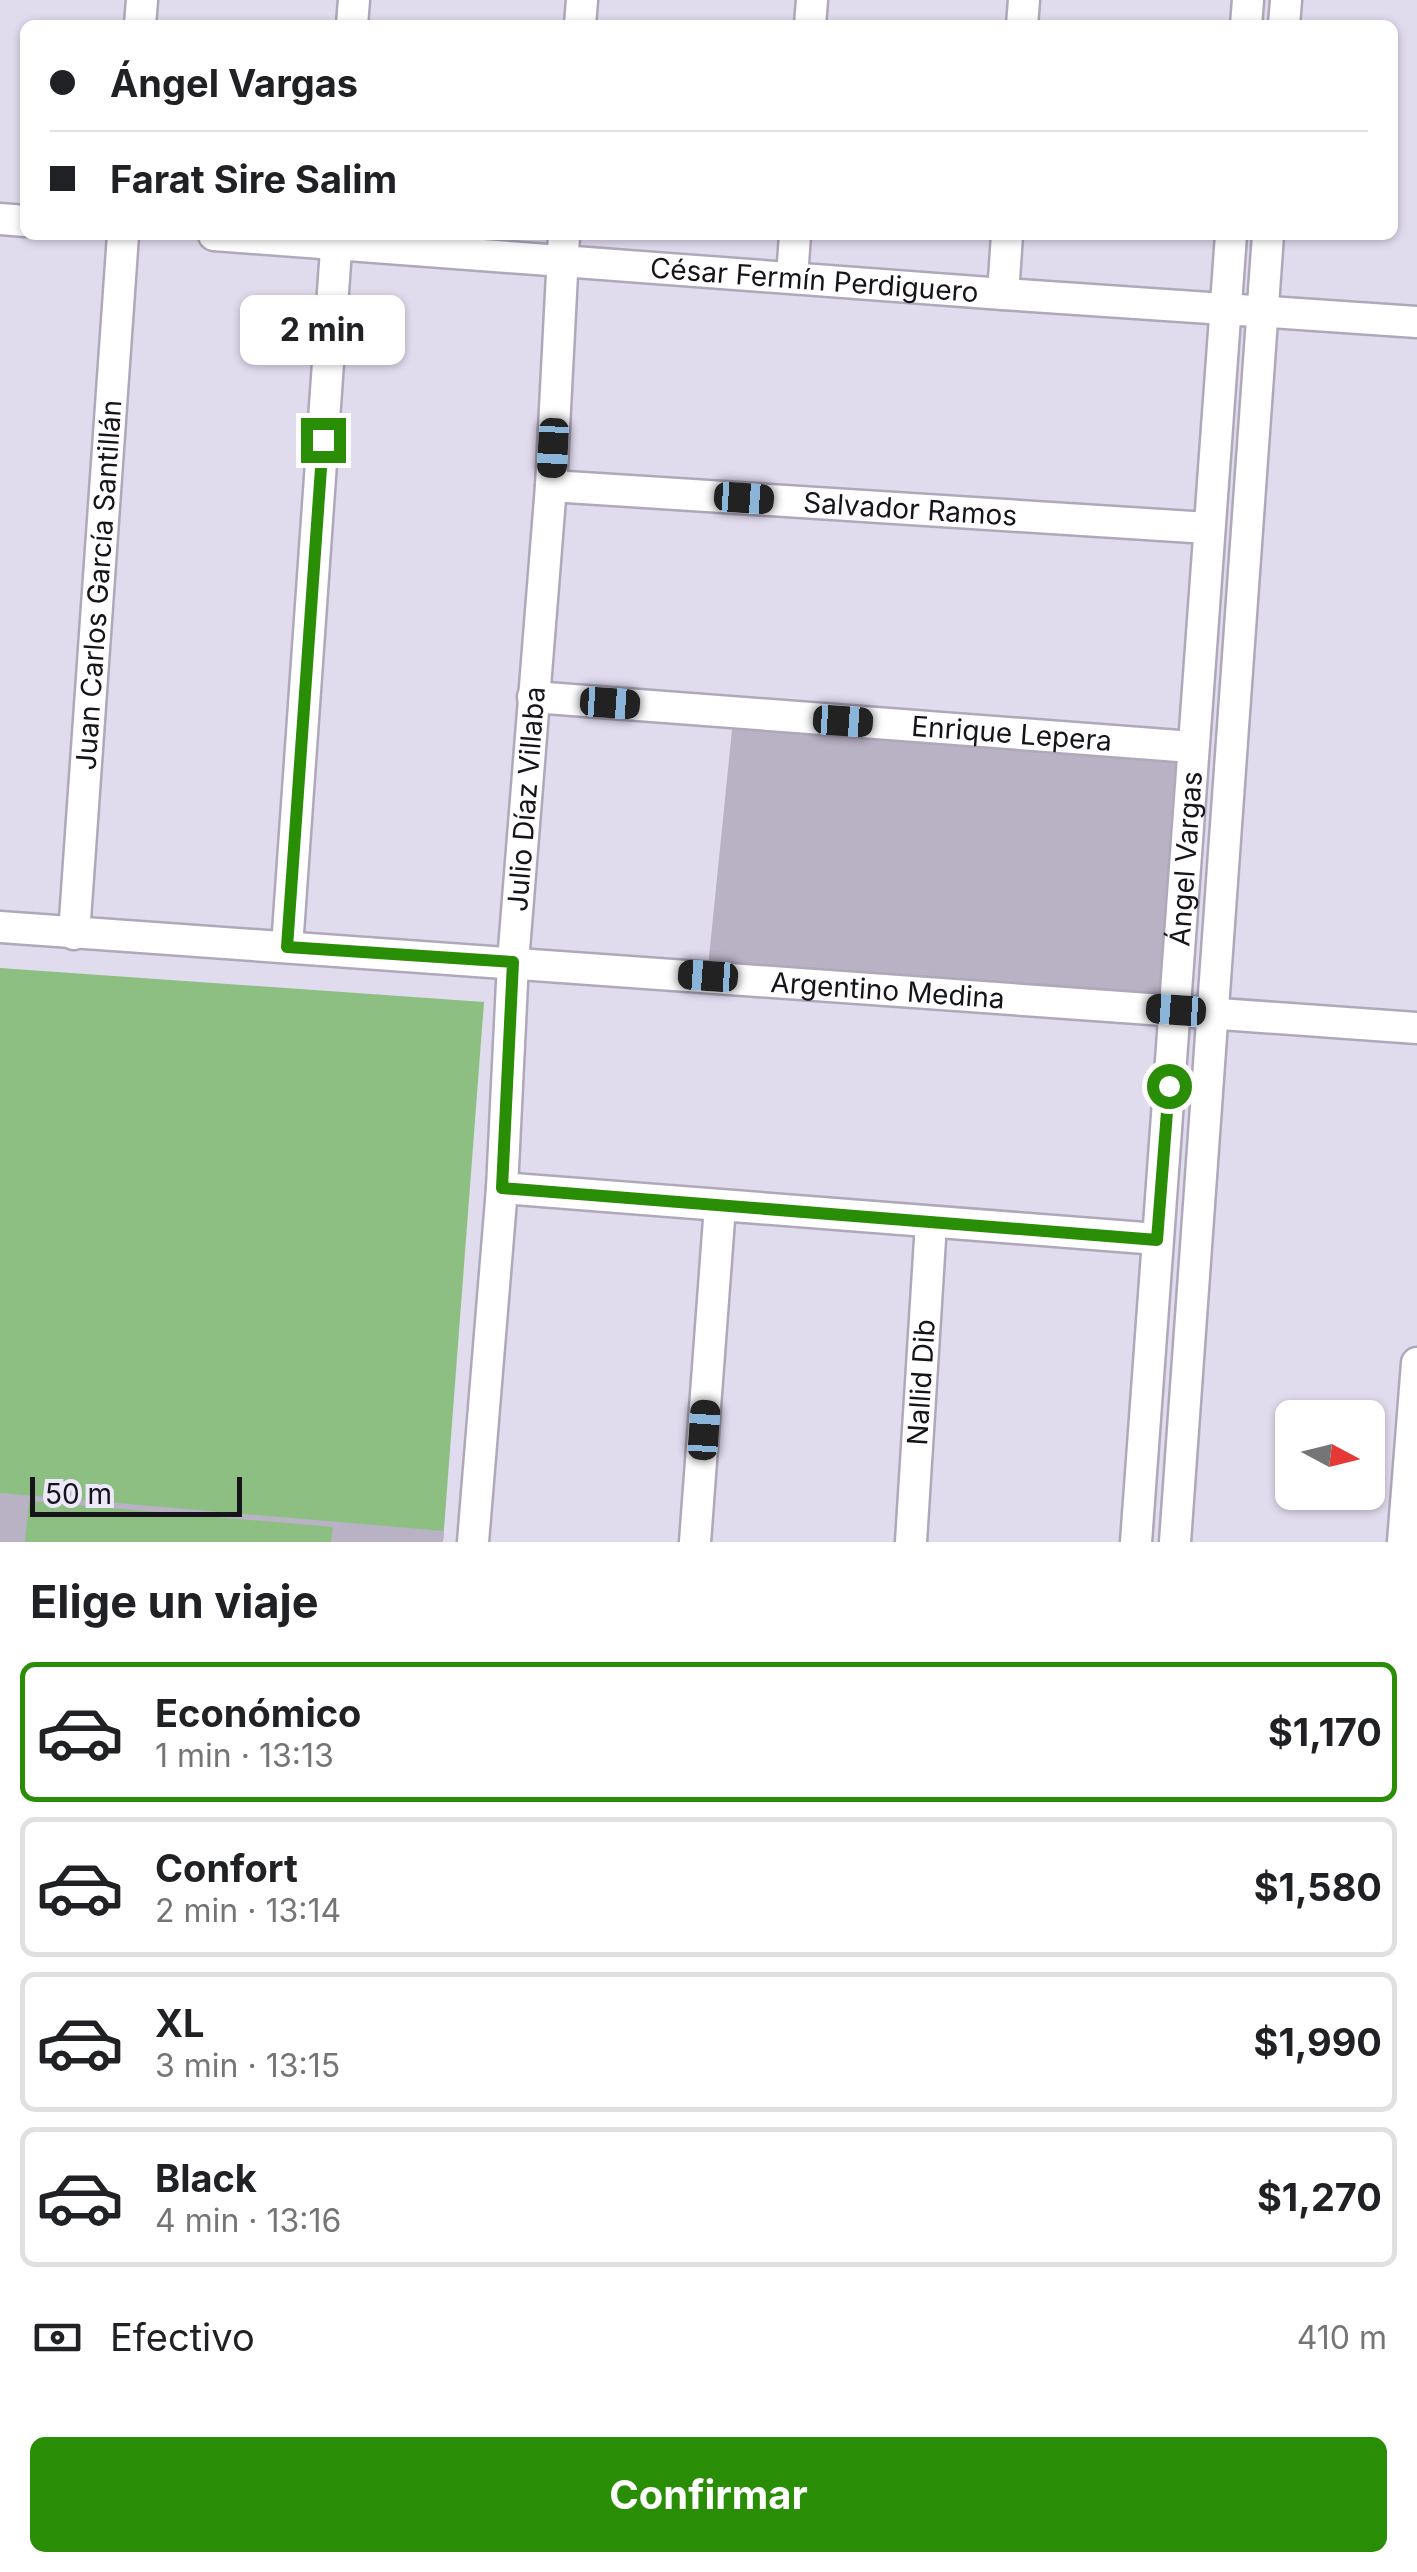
<!DOCTYPE html>
<html lang="es">
<meta charset="utf-8">
<style>
:root{--surface:#fff;--page:#f6f6f6;--text:#202124;--muted:#757577;--line:#e0e0e0;--accent:#298d05}
body{margin:0;font-family:Inter,sans-serif;background:var(--page);color:var(--text);height:100vh;display:flex;flex-direction:column;font-size:38px;white-space:nowrap}
*{box-sizing:border-box;margin:0}
p{font-size:32px;color:var(--muted)}
.icon{flex:none;width:55px;height:55px;fill:none;stroke:currentColor;stroke-width:2;stroke-linecap:round;stroke-linejoin:round}
.map{position:relative;height:1542px;overflow:hidden}
.sheet{display:flex;flex-direction:column;background:var(--surface);flex:1}
.sheet>*{flex:none}
.top-card{position:absolute;left:20px;top:20px;width:1378px;height:220px;border-radius:15px;box-shadow:0 2px 8px #0004;display:grid;align-content:center;height:220px;padding:0 30px;background:var(--surface)}
.needle{width:65px;rotate:97deg}
.buttons{position:absolute;left:1275px;top:1400px;display:grid;gap:20px}
.buttons a{display:grid;place-items:center;width:110px;height:110px;border-radius:15px;background:var(--surface);box-shadow:0 2px 8px #0004;font-size:50px}
.scale{position:absolute;left:30px;bottom:25px;width:212px;box-sizing:border-box;padding-left:10px;border:5px solid #16131a;border-top:0;font-size:28px;line-height:35px;white-space:nowrap;color:#16131a;-webkit-text-stroke:8px #eee8fb;paint-order:stroke}
.end{position:absolute;width:45px;height:45px;margin:-22px;border:12px solid #298d05;background:#fff;box-shadow:0 0 0 5px #fff}
.from{border-radius:50%}
.bubble{position:absolute;height:70px;border-radius:15px;background:var(--surface);box-shadow:0 2px 8px #0004;font-size:32px;font-weight:700;line-height:70px;text-align:center}
.car{position:absolute;width:30px;height:60px;margin:-30px -15px;border-radius:12px;box-shadow:0 0 8px 2px #0007;background:linear-gradient(#222 24%,#8ab4d8 0 40%,#222 0 76%,#8ab4d8 0 86%,#222 0)}
.top-card b{display:flex;align-items:center;gap:35px;height:95px;font-size:38px}
.top-card b+b{border-top:2px solid var(--line)}
.top-card i{width:25px;height:25px;background:var(--text)}
ul{padding:0;list-style:none}
li{display:flex;align-items:center;gap:30px;height:140px;margin:0 20px 15px;padding:0 10px;border:5px solid var(--line);border-radius:15px}
li div{flex:1}
li b{display:block;font-size:38px}
li em{font-style:normal;font-weight:700}
li.current{border-color:var(--accent)}
li>.icon{width:90px;height:90px;stroke-width:1.5}
h2{padding:0 30px;font-size:45px;line-height:120px}
.pay{display:flex;align-items:center;gap:25px;height:110px;padding:0 30px;font-size:38px}
.pay p{margin-inline-start:auto}
.cta{display:flex;gap:20px;margin-top:auto;padding:20px 30px}
.cta a{flex:1;height:115px;border-radius:15px;background:var(--accent);color:#fff;font-size:40px;font-weight:700;line-height:115px;text-align:center}
.map>svg:first-child{display:block}
.green{fill:#8dbf82}
.building{fill:#b8b2c4}
.lines{fill:none;stroke-linecap:round;stroke-linejoin:round}
.minor-casing{stroke:#afa8bb;stroke-width:35}
.minor{stroke:#fff;stroke-width:30}
.route{stroke:#298d05;stroke-width:12}
.labels{text-anchor:middle;stroke-width:9;stroke-linejoin:round;paint-order:stroke}
.street-label{font-size:28px;fill:#16131a;stroke:#eee8fb}
</style>
<div class="map">
<svg width="1417" height="1542" viewBox="0 0 1417 1542">
<rect width="100%" height="100%" fill="#e1dbee"/>
<path class="green" d="M0 968 484 1002 443 1542H0Z"/>
<g class="building">
<path d="M733 720 1180 759 1164 999 708 967Z"/>
<path d="M0 1493 444 1531 443 1542H331L333 1527 29 1501 25 1542H0Z"/>
</g>
<g class="lines">
<defs>
<g id="minor">
<path d="M140 25 142 0"/>
<path d="M352 25 354 0"/>
<path d="M580 25 582 0"/>
<path d="M810 25 812 0"/>
<path d="M1022 25 1024 0"/>
<path d="M1246 25 1248 0"/>
<path d="M1284 25 1286 0"/>
<path d="M0 219 25 221"/>
<path id="s1" d="M214 235 1003 294 1417 322"/>
<path d="M792 277 795 235"/>
<path d="M1003 294 1007 235"/>
<path id="s2" d="M551 486 1208 528"/>
<path id="s3" d="M533 697 1192 747"/>
<path id="s4" d="M0 927 1417 1028"/>
<path id="s5" d="M74 934 123 235"/>
<path d="M287 947 337 235"/>
<path d="M502 1188 1157 1239"/>
<path id="s6" d="M473 1542 502 1188 513 962 551 486 564 235"/>
<path d="M695 1542 720 1206"/>
<path id="s7" d="M911 1542 931 1223"/>
<path id="s8" d="M1136 1542 1231 235"/>
<path d="M1175 1542 1268 235"/>
<path d="M1403 1542 1417 1363"/>
</g>
</defs>
<use href="#minor" class="minor-casing"/>
<use href="#minor" class="minor"/>
</g>
<g class="lines">
<path class="route" d="M323 440 287 947 513 962 502 1188 1157 1240 1169 1086"/>
</g>
<g class="labels">
<g class="street-label">
<text dy="10" stroke="none"><textPath href="#s1" startOffset="602">César Fermín Perdiguero</textPath></text>
<text dy="10" stroke="none"><textPath href="#s2" startOffset="360">Salvador Ramos</textPath></text>
<text dy="10" stroke="none"><textPath href="#s5" startOffset="350">Juan Carlos García Santillán</textPath></text>
<text dy="10" stroke="none"><textPath href="#s3" startOffset="480">Enrique Lepera</textPath></text>
<text dy="10" stroke="none"><textPath href="#s6" startOffset="745">Julio Díaz Villaba</textPath></text>
<text dy="10" stroke="none"><textPath href="#s8" startOffset="685">Ángel Vargas</textPath></text>
<text dy="10" stroke="none"><textPath href="#s4" startOffset="890">Argentino Medina</textPath></text>
<text dy="10" stroke="none"><textPath href="#s7" startOffset="160">Nallid Dib</textPath></text>
</g>
</g>
</svg>
<div class="buttons">
<a><svg class="needle" viewBox="-14 -14 28 28"><path d="M0-13l5 13h-10z" fill="#e53935"/><path d="M0 13l5-13h-10z" fill="#757577"/></svg></a>
</div>
<div class="scale">50 m</div>
<i class="end from" style="left:1169px;top:1086px"></i>
<i class="end" style="left:323px;top:440px"></i>
<div class="bubble" style="left:240px;top:295px;width:165px">2 min</div>
<i class="car" style="left:553px;top:448px;rotate:183deg"></i>
<i class="car" style="left:744px;top:498px;rotate:94deg"></i>
<i class="car" style="left:610px;top:703px;rotate:94deg"></i>
<i class="car" style="left:843px;top:721px;rotate:94deg"></i>
<i class="car" style="left:708px;top:976px;rotate:274deg"></i>
<i class="car" style="left:1176px;top:1010px;rotate:274deg"></i>
<i class="car" style="left:704px;top:1430px;rotate:4deg"></i>
<div class="top-card">
<b><i class="from"></i>Ángel Vargas</b>
<b><i></i>Farat Sire Salim</b>
</div>
</div>
<section class="sheet">
<h2>Elige un viaje</h2>
<ul>
<li class="current"><svg class="icon" aria-label="car" viewBox="0 0 24 24"><path d="M5 17H2v-5l4-1 3-4h7l3 4 3 1v5h-3M9 17h6M6 11h13"/><circle cx="7" cy="17" r="2"/><circle cx="17" cy="17" r="2"/></svg><div><b>Económico</b><p>1 min · 13:13</p></div><em>$1,170</em></li>
<li><svg class="icon" aria-label="car" viewBox="0 0 24 24"><path d="M5 17H2v-5l4-1 3-4h7l3 4 3 1v5h-3M9 17h6M6 11h13"/><circle cx="7" cy="17" r="2"/><circle cx="17" cy="17" r="2"/></svg><div><b>Confort</b><p>2 min · 13:14</p></div><em>$1,580</em></li>
<li><svg class="icon" aria-label="car" viewBox="0 0 24 24"><path d="M5 17H2v-5l4-1 3-4h7l3 4 3 1v5h-3M9 17h6M6 11h13"/><circle cx="7" cy="17" r="2"/><circle cx="17" cy="17" r="2"/></svg><div><b>XL</b><p>3 min · 13:15</p></div><em>$1,990</em></li>
<li><svg class="icon" aria-label="car" viewBox="0 0 24 24"><path d="M5 17H2v-5l4-1 3-4h7l3 4 3 1v5h-3M9 17h6M6 11h13"/><circle cx="7" cy="17" r="2"/><circle cx="17" cy="17" r="2"/></svg><div><b>Black</b><p>4 min · 13:16</p></div><em>$1,270</em></li>
</ul>
<div class="pay"><svg class="icon" aria-label="cash" viewBox="0 0 24 24"><path d="M3 7h18v10H3z"/><circle cx="12" cy="12" r="2"/></svg>Efectivo<p>410 m</p></div>
<div class="cta"><a>Confirmar</a></div>
</section>
